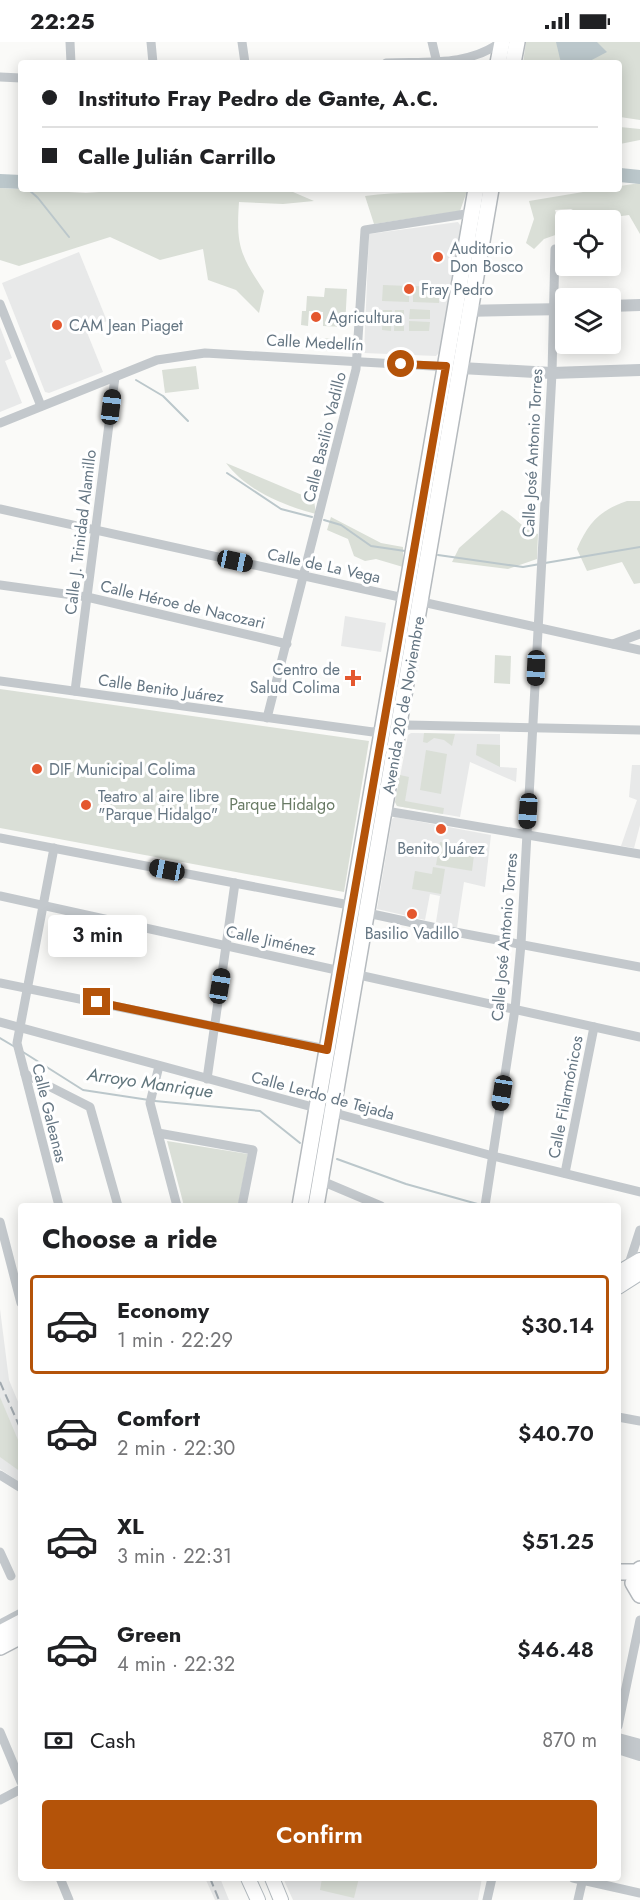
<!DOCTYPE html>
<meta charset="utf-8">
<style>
:root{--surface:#fff;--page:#f6f6f6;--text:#202124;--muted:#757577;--line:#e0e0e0;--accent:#b45309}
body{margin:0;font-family:Jost,sans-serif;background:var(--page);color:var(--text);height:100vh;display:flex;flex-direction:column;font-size:22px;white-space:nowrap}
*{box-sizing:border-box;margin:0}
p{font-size:20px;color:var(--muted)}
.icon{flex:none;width:33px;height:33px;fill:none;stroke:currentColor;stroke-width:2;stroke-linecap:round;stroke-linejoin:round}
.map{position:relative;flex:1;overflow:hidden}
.panel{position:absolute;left:18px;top:1161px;width:603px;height:678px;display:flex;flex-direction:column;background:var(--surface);border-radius:6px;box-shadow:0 3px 15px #0003}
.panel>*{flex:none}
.guide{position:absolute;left:18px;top:18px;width:604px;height:132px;border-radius:6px;box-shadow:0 3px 15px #0003;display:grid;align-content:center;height:132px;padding:0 24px;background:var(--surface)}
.fabs{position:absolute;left:555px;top:168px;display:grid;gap:12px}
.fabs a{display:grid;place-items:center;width:66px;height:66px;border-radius:6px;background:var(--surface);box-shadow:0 3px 15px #0003;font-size:30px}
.end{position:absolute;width:27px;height:27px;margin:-14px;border:8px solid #b45309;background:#fff;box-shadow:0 0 0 3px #fff}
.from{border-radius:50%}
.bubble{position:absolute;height:42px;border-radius:6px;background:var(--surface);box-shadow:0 3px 15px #0003;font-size:20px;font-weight:600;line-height:42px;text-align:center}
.car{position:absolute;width:18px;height:36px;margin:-18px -9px;border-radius:8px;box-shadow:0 0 4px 2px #0007;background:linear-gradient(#222 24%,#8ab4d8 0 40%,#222 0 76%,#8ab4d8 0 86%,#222 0)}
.guide b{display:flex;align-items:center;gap:21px;height:57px;font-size:22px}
.guide b+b{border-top:2px solid var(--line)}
.guide i{width:15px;height:15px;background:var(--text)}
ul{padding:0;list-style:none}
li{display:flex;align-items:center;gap:18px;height:99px;margin:0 12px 9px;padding:0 12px;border:3px solid transparent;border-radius:6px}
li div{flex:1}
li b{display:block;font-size:22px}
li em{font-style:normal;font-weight:600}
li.active{border-color:var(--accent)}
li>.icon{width:54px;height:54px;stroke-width:1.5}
h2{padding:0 24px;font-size:27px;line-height:72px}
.pay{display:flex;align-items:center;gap:15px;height:66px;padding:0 24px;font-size:22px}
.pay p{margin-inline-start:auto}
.action{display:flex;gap:12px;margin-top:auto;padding:12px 24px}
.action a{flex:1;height:69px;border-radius:6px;background:var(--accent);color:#fff;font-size:24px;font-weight:600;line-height:69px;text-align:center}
.status{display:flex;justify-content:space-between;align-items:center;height:42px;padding:0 30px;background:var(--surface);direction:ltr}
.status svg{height:16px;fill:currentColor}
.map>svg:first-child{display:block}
.built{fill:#e8e9e9}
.green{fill:#dadfd7}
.water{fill:#bbc7cb}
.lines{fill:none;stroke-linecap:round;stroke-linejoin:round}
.stream{stroke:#bbc7cb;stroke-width:2}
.river{stroke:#bbc7cb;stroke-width:14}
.secondary-casing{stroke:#b3babf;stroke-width:16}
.primary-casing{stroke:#b5babe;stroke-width:18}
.minor{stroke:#c3c8cc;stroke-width:9}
.tertiary{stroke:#c3c8cc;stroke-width:12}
.secondary{stroke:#fff;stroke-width:14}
.primary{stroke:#fff;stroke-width:15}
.rail{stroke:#a2aab0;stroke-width:2;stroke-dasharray:9 4.5;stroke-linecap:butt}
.route{stroke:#b45309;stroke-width:8}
.poi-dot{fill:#e4572e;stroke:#fff;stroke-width:2}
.labels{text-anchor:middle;stroke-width:6;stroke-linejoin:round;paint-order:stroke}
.poi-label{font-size:16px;fill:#657683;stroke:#fff;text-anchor:start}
.street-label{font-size:16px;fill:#657683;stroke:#fff}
.park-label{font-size:16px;fill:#687a64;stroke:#fff}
.water-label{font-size:18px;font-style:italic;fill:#60757c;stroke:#fff}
</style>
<div class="status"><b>22:25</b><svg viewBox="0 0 49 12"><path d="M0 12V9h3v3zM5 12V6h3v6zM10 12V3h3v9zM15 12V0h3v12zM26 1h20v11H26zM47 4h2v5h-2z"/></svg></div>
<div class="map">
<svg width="640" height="1858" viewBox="0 0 640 1858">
<rect width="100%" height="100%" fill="#fafaf8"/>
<g class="built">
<path d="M458 180 462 186 441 309 436 314 364 311 369 192Z"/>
<path d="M79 210 107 279 86 288 103 330 49 351 45 350 2 241Z"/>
<path d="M0 285 12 316 5 319 22 361 0 370Z"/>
<path d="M345 574 386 581 381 610 341 604Z"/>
<path d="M411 691 500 692V725L517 726 516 740 470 720 460 775 397 764 395 760 408 693Z"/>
<path d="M632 723H640V783L634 806 621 804 637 758 629 755Z"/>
<path d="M395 775 491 793 485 845 464 840 457 886 436 880 440 854 430 852 425 878 377 867 392 777Z"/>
<path d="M0 1267 9 1338 21 1367V1441L0 1427Z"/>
<path d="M205 1836H220L229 1858H215Z"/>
<path d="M283 1836H482L478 1858H293Z"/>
</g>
<g class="green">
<path d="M526 0H640V78L620 75V21H523Z"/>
<path d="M620 85 640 87V98L620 102Z"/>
<path d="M640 141V192L629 173 593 178 571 167 555 168 561 191 544 197 534 207 526 201 534 177 529 159 601 147H620V144Z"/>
<path d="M0 146 86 151 138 147H286L314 159 283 162 239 160C236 203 240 213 264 249L259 271 236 248 208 238 203 207 160 218 110 195 19 224 0 218Z"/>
<path d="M467 149 460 169 374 182 365 154C399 149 433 152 467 149Z"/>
<path d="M383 243 409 244V260L382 259Z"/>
<path d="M413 244 439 245V261L413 260Z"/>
<path d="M325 246 347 247 345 285 323 284V270L309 269 308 284 301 283 302 269H306L307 254 324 255Z"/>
<path d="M410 267 430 268V277H409Z"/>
<path d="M383 268H392L391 289 382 288Z"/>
<path d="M395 268H404V289H394Z"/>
<path d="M409 279 430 280 429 289H409Z"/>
<path d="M319 296 354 298 353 310 319 308Z"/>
<path d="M196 324 199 347 165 351 162 328Z"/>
<path d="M226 421 314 458 316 472C284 464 246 448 226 421Z"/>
<path d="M627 459H640V541L634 542 622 520 587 529 577 507C588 481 600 468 627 459Z"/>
<path d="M502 468C516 475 522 487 538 492L537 517 508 527 452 520 459 506Z"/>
<path d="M331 475 381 501 403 505V525L376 517 365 519 354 514 348 497 327 488Z"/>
<path d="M495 613 511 614 510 642 494 641Z"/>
<path d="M0 647 369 699 344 850 0 786Z"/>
<path d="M424 691 455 692 452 704 444 698 434 696 427 701 423 700Z"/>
<path d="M477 702 500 703V725L476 713Z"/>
<path d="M426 708 447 712 441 752 420 748Z"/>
<path d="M400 733 409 735 405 759 444 766 443 772 397 764 395 760Z"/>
<path d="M440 800 475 805 472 829 436 823Z"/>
<path d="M433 825 445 827 441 852 412 847 415 829 432 832Z"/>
<path d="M167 1099 248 1112 238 1164H184Z"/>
<path d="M0 1355 21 1405V1430L0 1415Z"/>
<path d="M322 1836H359L354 1856 320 1848Z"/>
</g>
<path class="water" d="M556 0H597L607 10 586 21H561Z"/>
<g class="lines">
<g class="stream">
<path d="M19 140 21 142"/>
<path d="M28 147 38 156 69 195"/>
<path d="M136 338 163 354 188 379"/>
<path d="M227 431 281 467 312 475"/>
<path d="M324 478 341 483 371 504 405 509"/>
<path d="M438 513 523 525 540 522"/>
<path d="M545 521 640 505"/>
<path d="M0 996 15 1005"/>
<path d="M23 1010 83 1048 149 1058"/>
<path d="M155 1059 260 1069 300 1101"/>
<path d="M337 1117 406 1142 481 1163"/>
</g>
<g class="river">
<path d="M620 133 640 135"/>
<path d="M0 139 21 140"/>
</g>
<defs>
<g id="secondary">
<path d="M618 1231 640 1218"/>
<path d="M618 1245 640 1231"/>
<path d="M248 1836 258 1858"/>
<path d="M272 1836 281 1858"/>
</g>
<g id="primary">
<path d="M498 21 502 0"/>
<path d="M513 21 517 0"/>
<path d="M300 1164 476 147"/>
<path d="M316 1164 491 147"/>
<path d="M640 1527 633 1541 640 1553"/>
<path d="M618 1530H636"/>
<path d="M0 1591 21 1580"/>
<path d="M0 1605 21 1594"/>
</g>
</defs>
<use href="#secondary" class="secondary-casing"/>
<use href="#primary" class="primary-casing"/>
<g class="minor">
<path d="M70 0 71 21"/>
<path d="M151 0 153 21"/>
<path d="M242 0 245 21"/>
<path d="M432 0 437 21"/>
<path d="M386 21C425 19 468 25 501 0"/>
<path d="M0 35 21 36"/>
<path d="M0 262 41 364"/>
<path d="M0 381 157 318 205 311 449 325"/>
<path d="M0 467 640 608"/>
<path d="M0 543 87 555 287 602"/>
<path d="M613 602 640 592"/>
<path d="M0 639 373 690 407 683 640 688"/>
<path d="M75 649 115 335"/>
<path d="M267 676 356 327 365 188 472 171"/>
<path d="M380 768 640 812"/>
<path d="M0 796 344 862 372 872 455 890 640 925"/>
<path d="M54 806 17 1001 59 1164"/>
<path d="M0 854 640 995"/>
<path d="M0 941 331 1008"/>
<path d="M0 980 493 1114 640 1150"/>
<path d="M159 1024 150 1061 177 1164"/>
<path d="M25 1032 90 1065 118 1164"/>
<path d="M207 1037 235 841"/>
<path d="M158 1091 253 1108 242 1164"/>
<path d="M565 1131 594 985"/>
<path d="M317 1137 381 1164"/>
<path d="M485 1164 515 967 521 902 552 331 555 207"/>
<path d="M0 1180 21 1261"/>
<path d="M628 1225 640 1188"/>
<path d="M618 1375 640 1379"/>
<path d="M0 1433 21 1446"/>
<path d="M0 1510 11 1534"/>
<path d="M0 1582 21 1571"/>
<path d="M618 1684 640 1578"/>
<path d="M0 1690 21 1740"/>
<path d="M0 1758 21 1747"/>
<path d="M60 1836 69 1858"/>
<path d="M573 1836 640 1851"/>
<path d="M487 1858 492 1836"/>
<path d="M578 1858 583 1836"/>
</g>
<g class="tertiary">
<path d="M610 264 640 263"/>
<path d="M462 269 566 267"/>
<path d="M461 326 552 331 640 328"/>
<path d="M618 1697 640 1703"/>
<path d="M618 1706 640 1713"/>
</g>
<use href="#secondary" class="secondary"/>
<use href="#primary" class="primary"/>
<g class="rail">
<path d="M0 1340 21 1388"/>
<path d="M210 1836 219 1858"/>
</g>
</g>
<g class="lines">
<path class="route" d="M97 960 327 1008 446 324 401 322"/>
</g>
<g class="poi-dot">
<circle cx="438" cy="215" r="6"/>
<circle cx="409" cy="247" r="6"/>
<circle cx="316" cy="275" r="6"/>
<circle cx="57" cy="283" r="6"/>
<path d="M350 627h6v6h6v6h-6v6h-6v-6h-6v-6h6z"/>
<circle cx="37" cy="727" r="6"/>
<circle cx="86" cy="763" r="6"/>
<circle cx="441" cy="787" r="6"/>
<circle cx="412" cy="872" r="6"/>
</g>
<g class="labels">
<g class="poi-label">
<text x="450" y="212">Auditorio<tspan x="450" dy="18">Don Bosco</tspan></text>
<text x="421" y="253">Fray Pedro</text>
<text x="328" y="281">Agricultura</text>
<text x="69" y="289">CAM Jean Piaget</text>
<text x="340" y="633" text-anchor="end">Centro de<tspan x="340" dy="18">Salud Colima</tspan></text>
<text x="49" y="733">DIF Municipal Colima</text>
<text x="98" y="760">Teatro al aire libre<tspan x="98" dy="18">"Parque Hidalgo"</tspan></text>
<text x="441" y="812" text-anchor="middle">Benito Juárez</text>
<text x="412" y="897" text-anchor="middle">Basilio Vadillo</text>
</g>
<g class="street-label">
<text transform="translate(315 300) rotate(3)" y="6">Calle Medellín</text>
<text transform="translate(324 395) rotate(-76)" y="6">Calle Basilio Vadillo</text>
<text transform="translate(532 411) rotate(-87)" y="6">Calle José Antonio Torres</text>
<text transform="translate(80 490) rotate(-83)" y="6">Calle J. Trinidad Alamillo</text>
<text transform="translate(324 523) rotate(12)" y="6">Calle de La Vega</text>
<text transform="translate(183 562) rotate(13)" y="6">Calle Héroe de Nacozari</text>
<text transform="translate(161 646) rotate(8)" y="6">Calle Benito Juárez</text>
<text transform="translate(403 663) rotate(-80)" y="6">Avenida 20 de Noviembre</text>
<text transform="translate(504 895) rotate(-85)" y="6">Calle José Antonio Torres</text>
<text transform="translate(271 898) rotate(12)" y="6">Calle Jiménez</text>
<text transform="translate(323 1053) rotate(15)" y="6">Calle Lerdo de Tejada</text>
<text transform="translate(565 1055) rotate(-79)" y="6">Calle Filarmónicos</text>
<text transform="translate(50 1071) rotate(76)" y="6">Calle Galeanas</text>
</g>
<g class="park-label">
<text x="282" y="768">Parque Hidalgo</text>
</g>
<g class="water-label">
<text transform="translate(150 1041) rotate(8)" y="6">Arroyo Manrique</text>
</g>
</g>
</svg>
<div class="fabs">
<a><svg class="icon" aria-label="locate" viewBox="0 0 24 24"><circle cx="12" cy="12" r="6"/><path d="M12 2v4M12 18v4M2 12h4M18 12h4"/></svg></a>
<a><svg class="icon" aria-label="layers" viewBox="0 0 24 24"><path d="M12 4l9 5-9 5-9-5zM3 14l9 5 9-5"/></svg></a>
</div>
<i class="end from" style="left:401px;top:322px"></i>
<i class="end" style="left:97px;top:960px"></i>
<div class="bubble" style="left:48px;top:873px;width:99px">3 min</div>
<i class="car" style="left:111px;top:365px;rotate:7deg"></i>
<i class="car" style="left:235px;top:519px;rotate:102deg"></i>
<i class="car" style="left:536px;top:626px;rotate:182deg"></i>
<i class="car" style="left:528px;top:769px;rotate:184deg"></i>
<i class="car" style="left:167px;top:828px;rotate:281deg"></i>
<i class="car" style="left:220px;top:944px;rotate:9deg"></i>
<i class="car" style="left:502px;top:1051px;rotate:189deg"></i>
<div class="guide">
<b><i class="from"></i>Instituto Fray Pedro de Gante, A.C.</b>
<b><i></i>Calle Julián Carrillo</b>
</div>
<section class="panel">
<h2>Choose a ride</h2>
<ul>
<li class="active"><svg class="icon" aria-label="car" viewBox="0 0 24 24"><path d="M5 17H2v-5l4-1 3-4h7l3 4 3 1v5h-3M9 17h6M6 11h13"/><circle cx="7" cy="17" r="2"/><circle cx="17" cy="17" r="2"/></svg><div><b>Economy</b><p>1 min · 22:29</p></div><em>$30.14</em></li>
<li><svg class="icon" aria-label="car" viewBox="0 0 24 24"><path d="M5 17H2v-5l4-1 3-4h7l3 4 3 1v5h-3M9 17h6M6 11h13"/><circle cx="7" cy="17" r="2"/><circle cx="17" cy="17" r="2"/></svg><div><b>Comfort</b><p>2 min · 22:30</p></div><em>$40.70</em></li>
<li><svg class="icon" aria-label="car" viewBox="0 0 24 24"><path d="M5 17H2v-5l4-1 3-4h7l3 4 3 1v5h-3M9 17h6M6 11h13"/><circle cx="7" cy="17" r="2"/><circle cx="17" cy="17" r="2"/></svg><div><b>XL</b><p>3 min · 22:31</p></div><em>$51.25</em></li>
<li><svg class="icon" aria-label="car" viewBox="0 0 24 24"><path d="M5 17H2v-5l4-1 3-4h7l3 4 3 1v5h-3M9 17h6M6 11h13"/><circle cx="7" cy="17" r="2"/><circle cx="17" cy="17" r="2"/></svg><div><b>Green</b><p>4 min · 22:32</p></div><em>$46.48</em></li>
</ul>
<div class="pay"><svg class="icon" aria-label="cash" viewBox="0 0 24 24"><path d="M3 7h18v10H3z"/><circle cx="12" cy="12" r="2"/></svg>Cash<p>870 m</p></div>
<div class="action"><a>Confirm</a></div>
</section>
</div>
